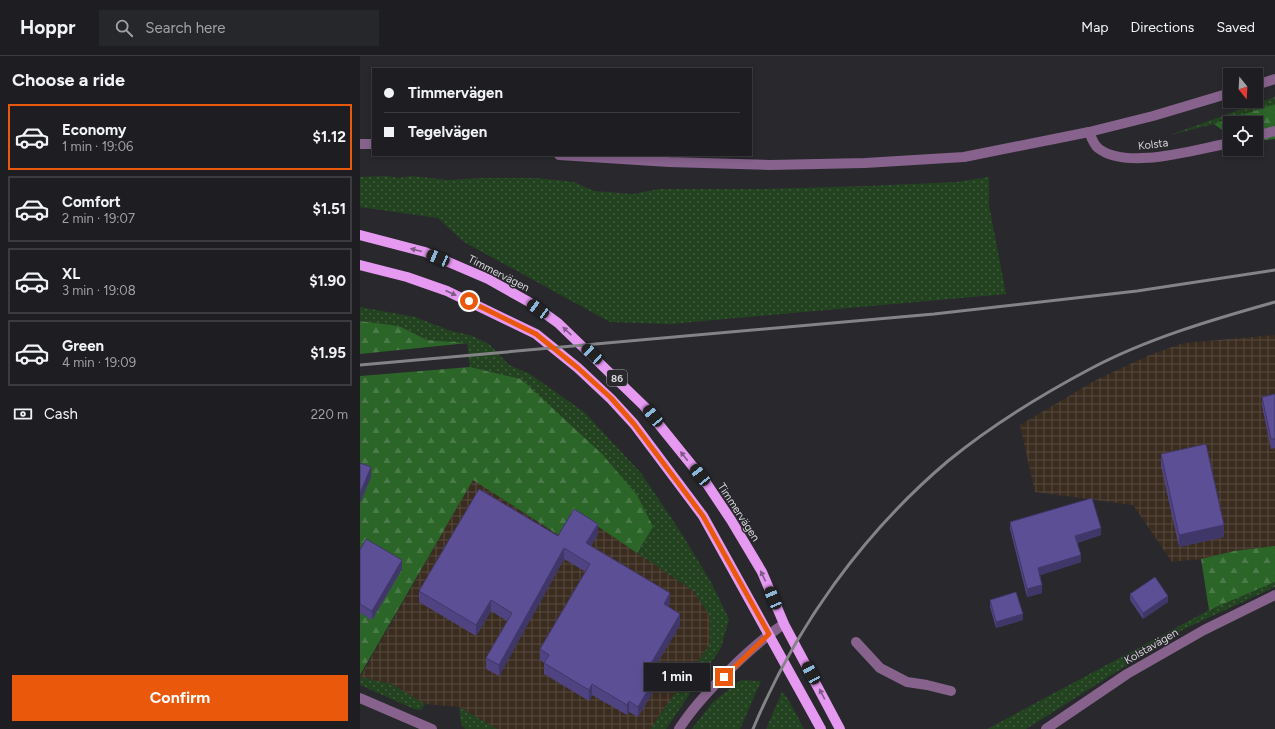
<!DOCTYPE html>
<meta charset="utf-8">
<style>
:root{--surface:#1e1e22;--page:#26272a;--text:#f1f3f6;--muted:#a1a2a5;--line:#3c3c40;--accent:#ea580c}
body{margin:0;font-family:Figtree,sans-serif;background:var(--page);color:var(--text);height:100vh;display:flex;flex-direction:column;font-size:15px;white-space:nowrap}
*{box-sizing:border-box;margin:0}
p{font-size:13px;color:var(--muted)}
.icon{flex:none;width:22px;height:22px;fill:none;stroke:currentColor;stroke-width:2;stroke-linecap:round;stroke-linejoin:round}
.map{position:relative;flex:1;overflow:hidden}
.details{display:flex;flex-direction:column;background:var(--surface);width:360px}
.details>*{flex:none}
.hud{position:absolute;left:12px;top:12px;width:380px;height:88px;border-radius:0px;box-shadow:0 2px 6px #0003,0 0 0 1px var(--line);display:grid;align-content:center;height:88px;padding:0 12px;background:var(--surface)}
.needle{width:26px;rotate:162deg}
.controls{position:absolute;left:863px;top:12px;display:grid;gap:8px}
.controls a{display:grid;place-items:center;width:40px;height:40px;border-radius:0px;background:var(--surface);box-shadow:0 2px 6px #0003,0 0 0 1px var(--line);font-size:20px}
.end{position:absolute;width:18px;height:18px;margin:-9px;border:5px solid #ea580c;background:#fff;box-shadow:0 0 0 2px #fff}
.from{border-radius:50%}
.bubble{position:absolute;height:28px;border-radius:0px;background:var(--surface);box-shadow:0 2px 6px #0003,0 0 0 1px var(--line);font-size:13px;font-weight:700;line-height:28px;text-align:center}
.car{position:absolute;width:12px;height:24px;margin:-12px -6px;border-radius:5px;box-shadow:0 0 3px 1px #0007;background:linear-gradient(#222 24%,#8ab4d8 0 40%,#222 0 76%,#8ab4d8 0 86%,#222 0)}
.hud b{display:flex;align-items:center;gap:14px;height:38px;font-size:15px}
.hud b+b{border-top:1px solid var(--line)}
.hud i{width:10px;height:10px;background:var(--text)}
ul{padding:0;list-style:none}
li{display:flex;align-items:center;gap:12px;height:66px;margin:0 8px 6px;padding:0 4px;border:2px solid var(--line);border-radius:0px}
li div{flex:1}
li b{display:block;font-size:15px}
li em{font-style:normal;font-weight:700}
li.active{border-color:var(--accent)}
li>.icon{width:36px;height:36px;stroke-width:1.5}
h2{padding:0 12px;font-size:18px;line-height:48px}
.pay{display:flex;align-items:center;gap:10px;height:44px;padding:0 12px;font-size:15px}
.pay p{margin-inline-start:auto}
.button{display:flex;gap:8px;margin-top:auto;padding:8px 12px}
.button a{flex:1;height:46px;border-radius:0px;background:var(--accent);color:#fff;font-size:16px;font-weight:700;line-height:46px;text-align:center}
header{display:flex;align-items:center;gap:24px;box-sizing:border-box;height:56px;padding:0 20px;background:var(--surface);border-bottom:1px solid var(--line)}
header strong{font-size:19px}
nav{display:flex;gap:22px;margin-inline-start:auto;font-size:14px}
.search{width:280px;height:36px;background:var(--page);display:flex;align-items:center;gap:10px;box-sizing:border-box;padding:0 14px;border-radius:0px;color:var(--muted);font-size:15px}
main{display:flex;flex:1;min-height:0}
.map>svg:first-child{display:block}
.industrial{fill:url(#industrial-grid)}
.grass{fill:url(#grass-dots)}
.forest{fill:url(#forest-firs)}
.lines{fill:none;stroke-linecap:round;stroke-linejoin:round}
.minor{stroke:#86628c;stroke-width:10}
.major{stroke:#e599f1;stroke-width:10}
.rail{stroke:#848488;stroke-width:3}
.wall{fill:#4f4481}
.shaded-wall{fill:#403769}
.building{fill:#5c4f96;stroke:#403769}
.oneway{fill:#7d5b85}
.route{stroke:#ea580c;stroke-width:5}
.labels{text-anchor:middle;stroke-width:3;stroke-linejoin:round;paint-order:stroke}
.shield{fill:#28282d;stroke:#a3a3a8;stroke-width:1}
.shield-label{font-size:10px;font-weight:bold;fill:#d8d8dc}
.street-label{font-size:11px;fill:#d8d8dc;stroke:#28282d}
</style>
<header>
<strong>Hoppr</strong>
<div class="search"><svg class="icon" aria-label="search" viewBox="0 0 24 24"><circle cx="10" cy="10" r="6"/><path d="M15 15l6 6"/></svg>Search here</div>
<nav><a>Map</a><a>Directions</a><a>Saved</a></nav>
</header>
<main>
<section class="details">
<h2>Choose a ride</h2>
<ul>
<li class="active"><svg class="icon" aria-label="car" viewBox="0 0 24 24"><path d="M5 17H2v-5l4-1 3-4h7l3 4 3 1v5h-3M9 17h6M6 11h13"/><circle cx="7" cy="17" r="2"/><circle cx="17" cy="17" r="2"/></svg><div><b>Economy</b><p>1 min · 19:06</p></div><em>$1.12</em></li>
<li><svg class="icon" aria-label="car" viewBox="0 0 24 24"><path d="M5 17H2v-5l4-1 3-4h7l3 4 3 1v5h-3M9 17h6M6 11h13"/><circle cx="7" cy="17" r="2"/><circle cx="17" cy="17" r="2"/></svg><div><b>Comfort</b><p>2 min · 19:07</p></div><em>$1.51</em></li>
<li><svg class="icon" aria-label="car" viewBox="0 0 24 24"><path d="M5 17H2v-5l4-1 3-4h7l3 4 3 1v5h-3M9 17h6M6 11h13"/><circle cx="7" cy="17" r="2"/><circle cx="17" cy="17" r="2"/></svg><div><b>XL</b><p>3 min · 19:08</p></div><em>$1.90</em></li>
<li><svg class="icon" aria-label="car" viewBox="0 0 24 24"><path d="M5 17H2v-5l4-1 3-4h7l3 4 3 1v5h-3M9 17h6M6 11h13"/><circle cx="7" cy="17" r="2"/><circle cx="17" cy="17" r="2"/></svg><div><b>Green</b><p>4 min · 19:09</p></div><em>$1.95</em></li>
</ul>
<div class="pay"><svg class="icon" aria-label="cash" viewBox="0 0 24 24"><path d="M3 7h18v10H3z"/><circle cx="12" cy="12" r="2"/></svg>Cash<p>220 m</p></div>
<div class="button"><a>Confirm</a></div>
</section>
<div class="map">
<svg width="915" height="673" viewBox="0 0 915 673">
<defs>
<pattern id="industrial-grid" width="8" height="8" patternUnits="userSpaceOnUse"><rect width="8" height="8" fill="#3b2c20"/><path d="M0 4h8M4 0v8" fill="none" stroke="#574a40"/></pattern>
<pattern id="grass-dots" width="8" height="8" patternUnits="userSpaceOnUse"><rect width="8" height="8" fill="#234320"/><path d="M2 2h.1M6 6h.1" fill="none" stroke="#425d40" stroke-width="1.8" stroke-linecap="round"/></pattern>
<pattern id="forest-firs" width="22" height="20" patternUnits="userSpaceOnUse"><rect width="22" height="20" fill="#2c6528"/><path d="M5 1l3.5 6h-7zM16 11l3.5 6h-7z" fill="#4a7a47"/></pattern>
</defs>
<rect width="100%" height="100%" fill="#28282d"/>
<g class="industrial">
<path d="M915 279V490L874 495 841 503 812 506 773 449 675 436 660 369 736 324 792 298 824 287Z"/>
<path d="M113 424 200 480 215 455 334 535 350 560V588L290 673H137L99 651 65 648 31 628 0 621Z"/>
</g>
<g class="grass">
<path d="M915 41V48L854 68 810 79Z"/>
<path d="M25 120 39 122 51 120 89 124 121 122H176L214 126 234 135 273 138 299 133H402L507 130 597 126 629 121V149L646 238 310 268 250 266 104 186 78 162 0 151V121Z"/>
<path d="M0 251 55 261 91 275 110 279 129 288 149 309 170 318 224 356 281 417 320 475 352 528 369 563 361 592 306 673H290L350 588V560L334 535 277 497 293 471 161 323 110 311 107 287 67 284 39 270 0 265Z"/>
<path d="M915 526V531L824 573 666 673H627L849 554Z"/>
<path d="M0 621 31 628 65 648 61 654 54 653 0 629Z"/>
<path d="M381 624 401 625 380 673H332L353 646Z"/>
<path d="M422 636 428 643 444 673H406Z"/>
<path d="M99 651 137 673H105L101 668Z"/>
</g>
<g class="forest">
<path d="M915 48V83L896 85V67H870V80L854 68Z"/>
<path d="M0 265 39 270 67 284 108 287 0 298Z"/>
<path d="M110 311 161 323 242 398 277 439 293 471 277 497 215 455 200 480 113 424 0 619V320Z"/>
<path d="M915 490V526L849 554 841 503 874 495Z"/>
</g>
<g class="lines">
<g class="minor">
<path d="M896 29 915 23"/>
<path d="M729 76C731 81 734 89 738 92 766 115 836 93 870 87"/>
<path d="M896 80 915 75"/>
<path d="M0 88H13"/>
<path d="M199 99 309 106 410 109 505 107 604 101 729 76 793 60 870 37"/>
<path d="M496 586 520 612 547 626 567 629 591 635"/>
<path d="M0 642 72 673"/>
<path d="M319 673C340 640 392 589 424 568"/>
<path d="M686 673 767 618 844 574 915 539"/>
</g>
<g class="major">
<path d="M0 179 65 196 128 223 169 246 198 267 284 350 347 428 371 464 402 516 424 568 480 673"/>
<path d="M0 209 47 221 87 235 176 278 218 312 251 343 274 368 343 460 461 673"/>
</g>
<g class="rail">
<path d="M0 309 574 258 777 235 915 214"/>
<path d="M393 673C436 570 503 477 588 405 631 370 681 339 730 313 786 283 854 263 915 246"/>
</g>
</g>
<g class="wall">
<path d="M915 338V392L911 393 902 350V341Z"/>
<path d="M801 398 864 481 819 491 801 410Z"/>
<path d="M650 466 741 479 717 487 721 506 680 519 682 537 667 541 650 473Z"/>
<path d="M238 478 231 490 310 548 308 551 320 569 294 612 299 626 278 661 269 656 267 659 232 639 229 645 184 618V607L180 604V593L226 516 204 503 139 620 126 613V602L147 565 131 555 116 580 59 546V535L198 480Z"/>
<path d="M0 494 42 513 12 564 0 557Z"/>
<path d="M770 538 808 546 783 563 770 544Z"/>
<path d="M630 544 663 564 636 572 630 551Z"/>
</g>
<g class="shaded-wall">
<path d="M11 411V421L0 447V437Z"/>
<path d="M238 468V478L226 498V487Z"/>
<path d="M864 469V481L819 491V479Z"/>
<path d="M741 472V479L715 487V480Z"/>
<path d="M204 492V503L139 620V609Z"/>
<path d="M721 499V506L678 520V512Z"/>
<path d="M42 504V513L12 564V555Z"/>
<path d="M682 529V537L667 541V533Z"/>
<path d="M310 537V548L304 559V548Z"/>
<path d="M808 540V546L783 563V557Z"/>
<path d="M131 544V555L116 580V569Z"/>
<path d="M320 558V569L290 620V609Z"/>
<path d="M663 558V564L636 572V566Z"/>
<path d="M299 615V626L278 661V651Z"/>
<path d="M232 628V639L229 645V634Z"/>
<path d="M269 645V656L267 659V649Z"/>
</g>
<g class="building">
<path d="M915 338V383H911L902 341Z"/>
<path d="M846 388 864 469 819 479 801 398Z"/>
<path d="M0 407 11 411 0 437Z"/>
<path d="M119 433 198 480 214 453 238 468 226 487 310 537 304 548 320 558 290 609 299 615 278 651 269 645 267 649 232 628 229 634 184 607 189 599 180 593 230 508 204 492 139 609 126 602 152 557 131 544 116 569 59 535Z"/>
<path d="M732 442 741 472 715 480 721 499 678 512 682 529 667 533 650 466Z"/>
<path d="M6 483 42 504 12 555 0 548V494Z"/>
<path d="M795 521 808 540 783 557 770 538Z"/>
<path d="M656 536 663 558 636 566 630 544Z"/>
</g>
<defs><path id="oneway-solid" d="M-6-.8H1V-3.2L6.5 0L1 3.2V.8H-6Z"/></defs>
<g class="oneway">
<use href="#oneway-solid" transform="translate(56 194) rotate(-165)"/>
<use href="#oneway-solid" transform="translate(91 237) rotate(25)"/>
<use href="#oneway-solid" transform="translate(207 275) rotate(-137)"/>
<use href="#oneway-solid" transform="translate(324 400) rotate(-128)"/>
<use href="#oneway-solid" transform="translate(403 520) rotate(-115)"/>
<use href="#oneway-solid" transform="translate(462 638) rotate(-118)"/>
</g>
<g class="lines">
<path class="route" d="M109 245 176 278 218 312 251 342 274 368 343 460 409 578 364 621"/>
</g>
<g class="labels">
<rect class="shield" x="247" y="314" width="20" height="16" rx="3"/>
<g class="shield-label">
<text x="257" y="326">86</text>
</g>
<g class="street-label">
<text transform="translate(793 88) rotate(-7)" y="4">Kolsta</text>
<text transform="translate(139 217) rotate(27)" y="4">Timmervägen</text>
<text transform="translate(379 456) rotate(57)" y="4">Timmervägen</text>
<text transform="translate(791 590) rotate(-30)" y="4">Kolstavägen</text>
</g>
</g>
</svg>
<div class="controls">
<a><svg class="needle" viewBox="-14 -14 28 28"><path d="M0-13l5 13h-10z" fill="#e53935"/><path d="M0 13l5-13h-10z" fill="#a1a2a5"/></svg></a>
<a><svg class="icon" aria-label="locate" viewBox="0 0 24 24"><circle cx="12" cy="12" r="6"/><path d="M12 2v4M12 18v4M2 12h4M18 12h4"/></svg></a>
</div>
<i class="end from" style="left:109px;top:245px"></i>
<i class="end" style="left:364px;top:621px"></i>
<div class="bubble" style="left:284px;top:607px;width:66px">1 min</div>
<i class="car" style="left:78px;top:202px;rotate:293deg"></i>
<i class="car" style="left:178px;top:253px;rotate:306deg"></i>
<i class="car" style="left:232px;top:298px;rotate:313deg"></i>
<i class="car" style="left:293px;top:360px;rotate:321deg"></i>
<i class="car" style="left:340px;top:419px;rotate:322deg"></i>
<i class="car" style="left:413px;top:542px;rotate:337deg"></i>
<i class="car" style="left:451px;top:617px;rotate:332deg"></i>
<div class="hud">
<b><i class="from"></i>Timmervägen</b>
<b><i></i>Tegelvägen</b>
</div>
</div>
</main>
